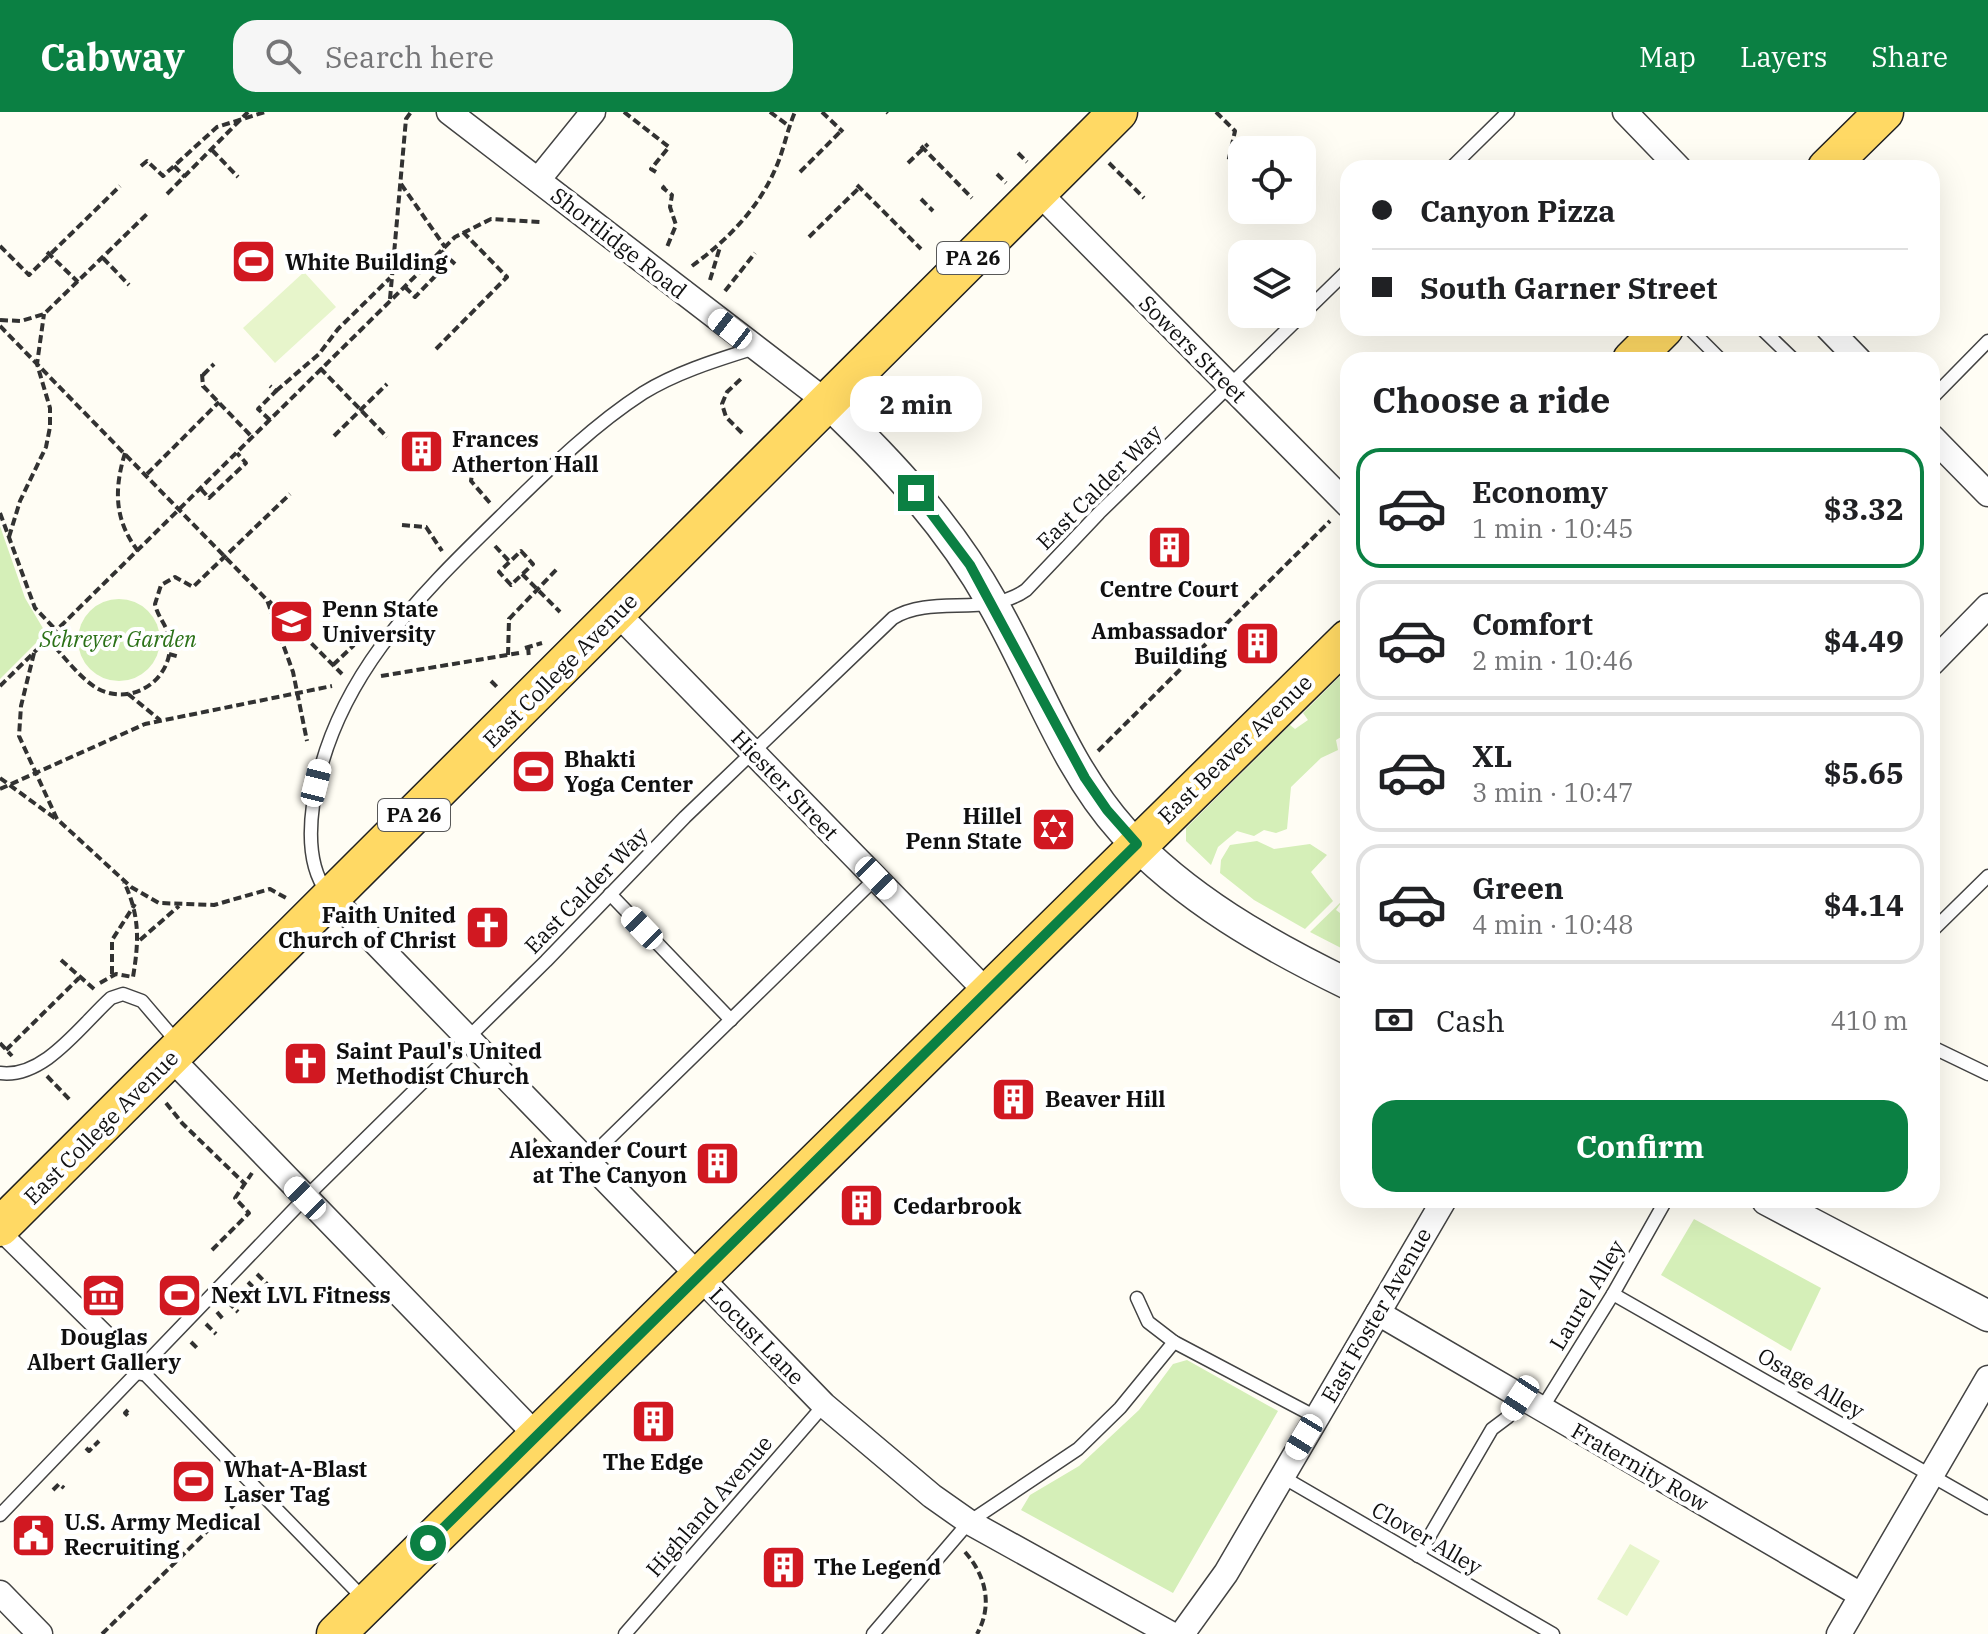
<!DOCTYPE html>
<meta charset="utf-8">
<style>
:root{--surface:#fff;--page:#f6f6f6;--text:#202124;--muted:#757577;--line:#e0e0e0;--accent:#0b8043}
body{margin:0;font-family:"IBM Plex Serif",serif;background:var(--page);color:var(--text);height:100vh;display:flex;flex-direction:column;font-size:30px;white-space:nowrap}
*{box-sizing:border-box;margin:0}
p{font-size:26px;color:var(--muted)}
.icon{flex:none;width:44px;height:44px;fill:none;stroke:currentColor;stroke-width:2;stroke-linecap:round;stroke-linejoin:round}
.map{position:relative;flex:1;overflow:hidden}
.side{position:absolute;left:1340px;top:240px;width:600px;height:856px;display:flex;flex-direction:column;background:var(--surface);border-radius:24px;box-shadow:0 8px 32px #0002}
.side>*{flex:none}
.top-card{position:absolute;left:1340px;top:48px;width:600px;height:176px;border-radius:24px;box-shadow:0 8px 32px #0002;display:grid;align-content:center;height:176px;padding:0 32px;background:var(--surface)}
.buttons{position:absolute;left:1228px;top:24px;display:grid;gap:16px}
.buttons a{display:grid;place-items:center;width:88px;height:88px;border-radius:16px;background:var(--surface);box-shadow:0 8px 32px #0002;font-size:40px}
.end{position:absolute;width:36px;height:36px;margin:-18px;border:10px solid #0b8043;background:#fff;box-shadow:0 0 0 4px #fff}
.from{border-radius:50%}
.bubble{position:absolute;height:56px;border-radius:24px;background:var(--surface);box-shadow:0 8px 32px #0002;font-size:26px;font-weight:800;line-height:56px;text-align:center}
.car{position:absolute;width:24px;height:48px;margin:-24px -12px;border-radius:10px;box-shadow:0 0 6px 2px #0007;background:linear-gradient(#fff 24%,#345 0 40%,#fff 0 76%,#345 0 86%,#fff 0)}
.top-card b{display:flex;align-items:center;gap:28px;height:76px;font-size:30px}
.top-card b+b{border-top:2px solid var(--line)}
.top-card i{width:20px;height:20px;background:var(--text)}
ul{padding:0;list-style:none}
li{display:flex;align-items:center;gap:24px;height:120px;margin:0 16px 12px;padding:0 16px;border:4px solid var(--line);border-radius:24px}
li div{flex:1}
li b{display:block;font-size:30px}
li em{font-style:normal;font-weight:800}
li.active{border-color:var(--accent)}
li>.icon{width:72px;height:72px;stroke-width:1.5}
h2{padding:0 32px;font-size:36px;line-height:96px}
.pay{display:flex;align-items:center;gap:20px;height:88px;padding:0 32px;font-size:30px}
.pay p{margin-inline-start:auto}
.primary-button{display:flex;gap:16px;margin-top:auto;padding:16px 32px}
.primary-button a{flex:1;height:92px;border-radius:24px;background:var(--accent);color:#fff;font-size:32px;font-weight:800;line-height:92px;text-align:center}
header{display:flex;align-items:center;gap:48px;box-sizing:border-box;height:112px;padding:0 40px;background:var(--accent);color:#fff}
header strong{font-size:38px}
nav{display:flex;gap:44px;margin-inline-start:auto;font-size:28px}
.search{width:560px;height:72px;background:var(--page);display:flex;align-items:center;gap:20px;box-sizing:border-box;padding:0 28px;border-radius:24px;color:var(--muted);font-size:30px}
.map>svg:first-child{display:block}
.green{fill:#d5efb8}
.pitch{fill:#e7f5cb}
.lines{fill:none;stroke-linecap:round;stroke-linejoin:round}
.service-casing{stroke:#434343;stroke-width:15}
.pedestrian-casing{stroke:#434343;stroke-width:21}
.minor-casing{stroke:#434343;stroke-width:27}
.tertiary-casing{stroke:#434343;stroke-width:33}
.primary-casing{stroke:#212121;stroke-width:41}
.path{stroke:#323232;stroke-width:4;stroke-dasharray:8 4;stroke-linecap:butt}
.service{stroke:#fff;stroke-width:12}
.pedestrian{stroke:#fff;stroke-width:18}
.minor{stroke:#fff;stroke-width:24}
.tertiary{stroke:#fff;stroke-width:30}
.primary{stroke:#ffd964;stroke-width:38}
.route{stroke:#0b8043;stroke-width:10}
.labels{text-anchor:middle;stroke-width:8;stroke-linejoin:round;paint-order:stroke}
.shield{fill:#fff;stroke:#585858;stroke-width:2}
.shield-label{font-size:20px;font-weight:bold;fill:#101010}
.street-label{font-size:22px;fill:#101010;stroke:#fff}
.poi-label{font-size:22px;font-weight:bold;fill:#101010;stroke:#fff;text-anchor:start}
.park-label{font-size:22px;font-style:italic;fill:#2b7118;stroke:#fff}
</style>
<header>
<strong>Cabway</strong>
<div class="search"><svg class="icon" aria-label="search" viewBox="0 0 24 24"><circle cx="10" cy="10" r="6"/><path d="M15 15l6 6"/></svg>Search here</div>
<nav><a>Map</a><a>Layers</a><a>Share</a></nav>
</header>
<div class="map">
<svg width="1988" height="1522" viewBox="0 0 1988 1522">
<rect width="100%" height="100%" fill="#fffdf4"/>
<g class="green">
<path d="M0 414 25 486 44 518 40 527 0 567Z"/>
<circle cx="119" cy="528" r="41"/>
<path d="M1348 556V621L1336 628 1338 638 1321 646 1291 675 1287 717 1276 721 1264 718 1254 724 1237 719 1218 735 1211 753 1186 729V716L1290 613 1295 617 1308 608 1303 601Z"/>
<path d="M1257 729 1274 737 1310 732 1327 743 1311 760 1333 789 1305 817 1254 788 1220 761 1221 748 1230 733Z"/>
<path d="M1343 788 1336 798 1348 807V827L1343 837 1310 820Z"/>
<path d="M1694 1107 1821 1176 1791 1239 1661 1163Z"/>
<path d="M1187 1248 1278 1299 1173 1481 1021 1398 1030 1383 1079 1354 1139 1298 1173 1252Z"/>
</g>
<g class="pitch">
<path d="M304 160 336 195 275 251 243 216Z"/>
<path d="M1630 1432 1660 1449 1627 1504 1597 1487Z"/>
</g>
<g class="lines">
<defs>
<g id="service">
<path d="M1451 56 1508 0"/>
<path d="M1689 216 1721 248"/>
<path d="M1761 216 1794 248"/>
<path d="M1932 286 1988 229"/>
<path d="M327 780C309 756 309 722 313 693 331 568 419 484 505 400 548 358 592 314 643 281 677 260 717 248 755 236"/>
<path d="M610 782 731 908"/>
<path d="M1932 819 1988 764"/>
<path d="M1932 935 1988 962"/>
<path d="M0 961C44 967 81 913 111 886L123 882 142 889 177 930"/>
<path d="M585 1050 876 766"/>
<path d="M1613 1182 1988 1396"/>
<path d="M1137 1186 1148 1210 1174 1230 1316 1305"/>
<path d="M142 1259 366 1489"/>
<path d="M1541 1298 1613 1182 1666 1088"/>
<path d="M1281 1364 1553 1522"/>
<path d="M0 1403 305 1086 546 849 685 705 893 506C933 482 986 506 1026 478L1099 401 1348 158"/>
<path d="M1418 1444 1492 1317 1508 1305 1520 1286"/>
<path d="M625 1522 824 1293"/>
<path d="M873 1522 969 1410 1078 1337 1120 1296 1174 1230"/>
</g>
<path id="pedestrian" d="M0 1119 142 1259"/>
<g id="minor">
<path d="M449 0 828 291"/>
<path d="M1625 0 1679 56"/>
<path d="M538 68 593 0"/>
<path d="M1039 81 1348 393"/>
<path d="M1828 216 1859 248"/>
<path d="M1932 325 1988 382"/>
<path d="M617 501 986 879"/>
<path d="M1932 551 1988 494"/>
<path d="M332 786 824 1293 932 1384 969 1410 1171 1522"/>
<path d="M171 946 537 1324"/>
<path d="M1378 1201 1861 1483"/>
<path d="M0 1481 40 1522"/>
<path d="M1182 1522 1226 1461 1444 1088"/>
<path d="M1839 1522 1988 1266"/>
</g>
<g id="tertiary">
<path d="M828 291C892 352 950 415 993 492 1036 567 1065 655 1123 719 1186 787 1266 832 1348 872"/>
<path d="M1767 1088 1988 1204"/>
</g>
<g id="primary">
<path d="M1827 56 1884 0"/>
<path d="M1632 248 1664 216"/>
<path d="M0 1115 1118 0"/>
<path d="M336 1522 1348 527"/>
</g>
</defs>
<use href="#service" class="service-casing"/>
<use href="#pedestrian" class="pedestrian-casing"/>
<use href="#minor" class="minor-casing"/>
<use href="#tertiary" class="tertiary-casing"/>
<use href="#primary" class="primary-casing"/>
<g class="path">
<path d="M624 0 669 35 651 57 656 60"/>
<path d="M770 0 789 14"/>
<path d="M822 0 843 20"/>
<path d="M887 0 888 1"/>
<path d="M1216 0 1235 19 1228 51"/>
<path d="M921 34 972 86"/>
<path d="M212 38 238 65"/>
<path d="M1018 41 1027 50"/>
<path d="M908 51 928 32"/>
<path d="M1109 51 1144 86"/>
<path d="M141 54 147 49 163 64 217 15 265 0"/>
<path d="M174 54 185 65"/>
<path d="M800 60 841 19"/>
<path d="M997 62 1006 71"/>
<path d="M401 72 445 135"/>
<path d="M857 73 921 137"/>
<path d="M665 74 663 76 672 83 670 95 676 113 667 135"/>
<path d="M167 82 248 0"/>
<path d="M921 87 933 99"/>
<path d="M809 125 860 75"/>
<path d="M0 134 29 163 120 74"/>
<path d="M441 139 455 152"/>
<path d="M47 140 78 170"/>
<path d="M103 146 129 173"/>
<path d="M692 154C730 126 762 93 779 48 785 32 788 16 795 0"/>
<path d="M710 168 720 135"/>
<path d="M405 175 415 185 442 157 432 148"/>
<path d="M725 179 755 141"/>
<path d="M390 187 406 7 411 0"/>
<path d="M0 208 21 209 44 202 147 102"/>
<path d="M0 214 267 488 293 560 307 629"/>
<path d="M436 237 507 165 463 120"/>
<path d="M320 256 387 325"/>
<path d="M202 262 203 274 252 325"/>
<path d="M203 263 214 252"/>
<path d="M276 279 319 242 338 217 390 166"/>
<path d="M270 308 258 297 276 279 270 274"/>
<path d="M742 321 726 305 722 292 727 280 743 265"/>
<path d="M334 324 387 272"/>
<path d="M125 341C114 377 114 408 138 439"/>
<path d="M475 342 471 369 490 391"/>
<path d="M147 362 219 290"/>
<path d="M201 377 209 386 246 351 237 341"/>
<path d="M0 401 35 496 56 518"/>
<path d="M402 413 426 415 442 439"/>
<path d="M9 425 20 389 46 335 50 315V296L37 252 44 202"/>
<path d="M495 434 510 450"/>
<path d="M521 439 533 452 511 473 499 460Z"/>
<path d="M522 462 560 500"/>
<path d="M269 489 342 562"/>
<path d="M47 526C62 542 77 563 95 575 129 596 171 570 170 532 170 516 158 507 155 492L161 473 175 465 193 475 290 382"/>
<path d="M528 535 529 546"/>
<path d="M525 536 542 531"/>
<path d="M34 541 21 594 19 624 57 707 131 775 159 791 214 793 270 777 288 787"/>
<path d="M169 542 180 545"/>
<path d="M508 543 509 507 557 457"/>
<path d="M333 553 354 533"/>
<path d="M381 564 519 541"/>
<path d="M491 569 499 577"/>
<path d="M0 574 455 125 491 107 540 110"/>
<path d="M128 582 160 608"/>
<path d="M1098 639 1330 409"/>
<path d="M0 666 56 707"/>
<path d="M0 677 145 612 332 574"/>
<path d="M140 828 179 794"/>
<path d="M61 848 94 877"/>
<path d="M112 862V828L135 792"/>
<path d="M100 871 116 862 133 865C139 829 140 804 124 770"/>
<path d="M0 931 12 944"/>
<path d="M6 938 79 866"/>
<path d="M47 964 70 988"/>
<path d="M166 991 182 1011 245 1072"/>
<path d="M536 1027 531 1032 542 1043"/>
<path d="M212 1138 249 1101 235 1086 252 1061"/>
<path d="M257 1162 267 1172"/>
<path d="M248 1170 258 1180"/>
<path d="M238 1181 242 1184 250 1177"/>
<path d="M228 1190 238 1200"/>
<path d="M217 1200 223 1207"/>
<path d="M206 1212 216 1222"/>
<path d="M191 1230 199 1238"/>
<path d="M128 1298 125 1301 130 1306"/>
<path d="M86 1336 89 1339 99 1329"/>
<path d="M53 1378 59 1372 64 1376"/>
<path d="M965 1440C986 1464 993 1493 977 1522"/>
<path d="M102 1522 243 1384"/>
</g>
<use href="#service" class="service"/>
<use href="#pedestrian" class="pedestrian"/>
<use href="#minor" class="minor"/>
<use href="#tertiary" class="tertiary"/>
<use href="#primary" class="primary"/>
</g>
<g class="lines">
<path class="route" d="M428 1431 1137 732 1107 698 1085 666 970 453 916 381"/>
</g>
<defs>
<symbol id="stadium-square" viewBox="-11 -11 22 22"><rect x="-9" y="-9" width="18" height="18" rx="4" fill="#d11821" stroke="#fff"/><path d="M0-5a6.5 5 0 1 0 0 10a6.5 5 0 1 0 0-10ZM-3.5-1.8h7v3.6h-7Z" fill="#fff"/></symbol>
<symbol id="building-square" viewBox="-11 -11 22 22"><rect x="-9" y="-9" width="18" height="18" rx="4" fill="#d11821" stroke="#fff"/><path d="M-4-6H4V6H1V3H-1V6H-4ZM-2.5-4.3h1.7v1.8h-1.7ZM.8-4.3h1.7v1.8H.8ZM-2.5-1h1.7V.8h-1.7ZM.8-1h1.7V.8H.8Z" fill="#fff"/></symbol>
<symbol id="university-square" viewBox="-11 -11 22 22"><rect x="-9" y="-9" width="18" height="18" rx="4" fill="#d11821" stroke="#fff"/><path d="M0-5L7-2L0 1L-7-2ZM-4 1L0 2.5L4 1V4Q0 6-4 4Z" fill="#fff"/></symbol>
<symbol id="synagogue-square" viewBox="-11 -11 22 22"><rect x="-9" y="-9" width="18" height="18" rx="4" fill="#d11821" stroke="#fff"/><path d="M0-6.5L5.6 3.2H-5.6ZM0 6.5L5.6-3.2H-5.6Z" fill="#fff"/></symbol>
<symbol id="church-square" viewBox="-11 -11 22 22"><rect x="-9" y="-9" width="18" height="18" rx="4" fill="#d11821" stroke="#fff"/><path d="M-1.2-6h2.4v3.5h3.3v2.4h-3.3V6h-2.4V-.1h-3.3v-2.4h3.3Z" fill="#fff"/></symbol>
<symbol id="museum-square" viewBox="-11 -11 22 22"><rect x="-9" y="-9" width="18" height="18" rx="4" fill="#d11821" stroke="#fff"/><path d="M0-6L6-3V-2H-6V-3ZM-5-1h2V3h-2ZM-1-1h2V3h-2ZM3-1h2V3H3ZM-6 4H6V6H-6Z" fill="#fff"/></symbol>
<symbol id="civic-square" viewBox="-11 -11 22 22"><rect x="-9" y="-9" width="18" height="18" rx="4" fill="#d11821" stroke="#fff"/><path d="M-.6-6.5H3V-4.5H.6V-3L4-1V1h2V6H-6V1h2V-1L-.6-3ZM-1.2 2.5V6h2.4V2.5Z" fill="#fff"/></symbol>
</defs>
<g fill-rule="evenodd">
<use href="#stadium-square" x="228" y="124" width="51" height="51"/>
<use href="#building-square" x="396" y="314" width="51" height="51"/>
<use href="#building-square" x="1144" y="410" width="51" height="51"/>
<use href="#university-square" x="266" y="484" width="51" height="51"/>
<use href="#building-square" x="1232" y="506" width="51" height="51"/>
<use href="#stadium-square" x="508" y="634" width="51" height="51"/>
<use href="#synagogue-square" x="1028" y="692" width="51" height="51"/>
<use href="#church-square" x="462" y="790" width="51" height="51"/>
<use href="#church-square" x="280" y="926" width="51" height="51"/>
<use href="#building-square" x="988" y="962" width="51" height="51"/>
<use href="#building-square" x="692" y="1026" width="51" height="51"/>
<use href="#building-square" x="836" y="1068" width="51" height="51"/>
<use href="#stadium-square" x="154" y="1158" width="51" height="51"/>
<use href="#museum-square" x="78" y="1158" width="51" height="51"/>
<use href="#building-square" x="628" y="1284" width="51" height="51"/>
<use href="#stadium-square" x="168" y="1344" width="51" height="51"/>
<use href="#civic-square" x="8" y="1398" width="51" height="51"/>
<use href="#building-square" x="758" y="1430" width="51" height="51"/>
</g>
<g class="labels">
<g class="shield">
<rect x="937" y="130" width="72" height="32" rx="6"/>
<rect x="378" y="687" width="72" height="32" rx="6"/>
</g>
<g class="shield-label">
<text x="973" y="153">PA 26</text>
<text x="414" y="710">PA 26</text>
</g>
<g class="street-label">
<text transform="translate(619 131) rotate(38)" y="8">Shortlidge Road</text>
<text transform="translate(1193 237) rotate(45)" y="8">Sowers Street</text>
<text transform="translate(1099 375) rotate(-45)" y="8">East Calder Way</text>
<text transform="translate(560 558) rotate(-45)" y="8">East College Avenue</text>
<text transform="translate(1235 637) rotate(-44)" y="8">East Beaver Avenue</text>
<text transform="translate(785 673) rotate(46)" y="8">Hiester Street</text>
<text transform="translate(586 778) rotate(-46)" y="8">East Calder Way</text>
<text transform="translate(101 1015) rotate(-45)" y="8">East College Avenue</text>
<text transform="translate(1587 1183) rotate(-59)" y="8">Laurel Alley</text>
<text transform="translate(1376 1203) rotate(-60)" y="8">East Foster Avenue</text>
<text transform="translate(757 1224) rotate(46)" y="8">Locust Lane</text>
<text transform="translate(1811 1271) rotate(30)" y="8">Osage Alley</text>
<text transform="translate(1640 1355) rotate(30)" y="8">Fraternity Row</text>
<text transform="translate(709 1394) rotate(-49)" y="8">Highland Avenue</text>
<text transform="translate(1427 1426) rotate(30)" y="8">Clover Alley</text>
</g>
<g class="poi-label">
<text x="285" y="158">White Building</text>
<text x="452" y="335">Frances<tspan x="452" dy="25">Atherton Hall</tspan></text>
<text x="1169" y="485" text-anchor="middle">Centre Court</text>
<text x="322" y="505">Penn State<tspan x="322" dy="25">University</tspan></text>
<text x="1227" y="527" text-anchor="end">Ambassador<tspan x="1227" dy="25">Building</tspan></text>
<text x="564" y="655">Bhakti<tspan x="564" dy="25">Yoga Center</tspan></text>
<text x="1022" y="712" text-anchor="end">Hillel<tspan x="1022" dy="25">Penn State</tspan></text>
<text x="456" y="811" text-anchor="end">Faith United<tspan x="456" dy="25">Church of Christ</tspan></text>
<text x="336" y="947">Saint Paul's United<tspan x="336" dy="25">Methodist Church</tspan></text>
<text x="1045" y="995">Beaver Hill</text>
<text x="687" y="1046" text-anchor="end">Alexander Court<tspan x="687" dy="25">at The Canyon</tspan></text>
<text x="893" y="1102">Cedarbrook</text>
<text x="211" y="1191">Next LVL Fitness</text>
<text x="104" y="1233" text-anchor="middle">Douglas<tspan x="104" dy="25">Albert Gallery</tspan></text>
<text x="653" y="1358" text-anchor="middle">The Edge</text>
<text x="224" y="1365">What-A-Blast<tspan x="224" dy="25">Laser Tag</tspan></text>
<text x="64" y="1418">U.S. Army Medical<tspan x="64" dy="25">Recruiting</tspan></text>
<text x="814" y="1463">The Legend</text>
</g>
<g class="park-label">
<text x="118" y="535">Schreyer Garden</text>
</g>
</g>
</svg>
<div class="buttons">
<a><svg class="icon" aria-label="locate" viewBox="0 0 24 24"><circle cx="12" cy="12" r="6"/><path d="M12 2v4M12 18v4M2 12h4M18 12h4"/></svg></a>
<a><svg class="icon" aria-label="layers" viewBox="0 0 24 24"><path d="M12 4l9 5-9 5-9-5zM3 14l9 5 9-5"/></svg></a>
</div>
<i class="end from" style="left:428px;top:1431px"></i>
<i class="end" style="left:916px;top:381px"></i>
<div class="bubble" style="left:850px;top:264px;width:132px">2 min</div>
<i class="car" style="left:730px;top:217px;rotate:308deg"></i>
<i class="car" style="left:316px;top:671px;rotate:14deg"></i>
<i class="car" style="left:876px;top:766px;rotate:136deg"></i>
<i class="car" style="left:642px;top:816px;rotate:316deg"></i>
<i class="car" style="left:305px;top:1086px;rotate:316deg"></i>
<i class="car" style="left:1520px;top:1286px;rotate:213deg"></i>
<i class="car" style="left:1304px;top:1325px;rotate:211deg"></i>
<div class="top-card">
<b><i class="from"></i>Canyon Pizza</b>
<b><i></i>South Garner Street</b>
</div>
<section class="side">
<h2>Choose a ride</h2>
<ul>
<li class="active"><svg class="icon" aria-label="car" viewBox="0 0 24 24"><path d="M5 17H2v-5l4-1 3-4h7l3 4 3 1v5h-3M9 17h6M6 11h13"/><circle cx="7" cy="17" r="2"/><circle cx="17" cy="17" r="2"/></svg><div><b>Economy</b><p>1 min · 10:45</p></div><em>$3.32</em></li>
<li><svg class="icon" aria-label="car" viewBox="0 0 24 24"><path d="M5 17H2v-5l4-1 3-4h7l3 4 3 1v5h-3M9 17h6M6 11h13"/><circle cx="7" cy="17" r="2"/><circle cx="17" cy="17" r="2"/></svg><div><b>Comfort</b><p>2 min · 10:46</p></div><em>$4.49</em></li>
<li><svg class="icon" aria-label="car" viewBox="0 0 24 24"><path d="M5 17H2v-5l4-1 3-4h7l3 4 3 1v5h-3M9 17h6M6 11h13"/><circle cx="7" cy="17" r="2"/><circle cx="17" cy="17" r="2"/></svg><div><b>XL</b><p>3 min · 10:47</p></div><em>$5.65</em></li>
<li><svg class="icon" aria-label="car" viewBox="0 0 24 24"><path d="M5 17H2v-5l4-1 3-4h7l3 4 3 1v5h-3M9 17h6M6 11h13"/><circle cx="7" cy="17" r="2"/><circle cx="17" cy="17" r="2"/></svg><div><b>Green</b><p>4 min · 10:48</p></div><em>$4.14</em></li>
</ul>
<div class="pay"><svg class="icon" aria-label="cash" viewBox="0 0 24 24"><path d="M3 7h18v10H3z"/><circle cx="12" cy="12" r="2"/></svg>Cash<p>410 m</p></div>
<div class="primary-button"><a>Confirm</a></div>
</section>
</div>
